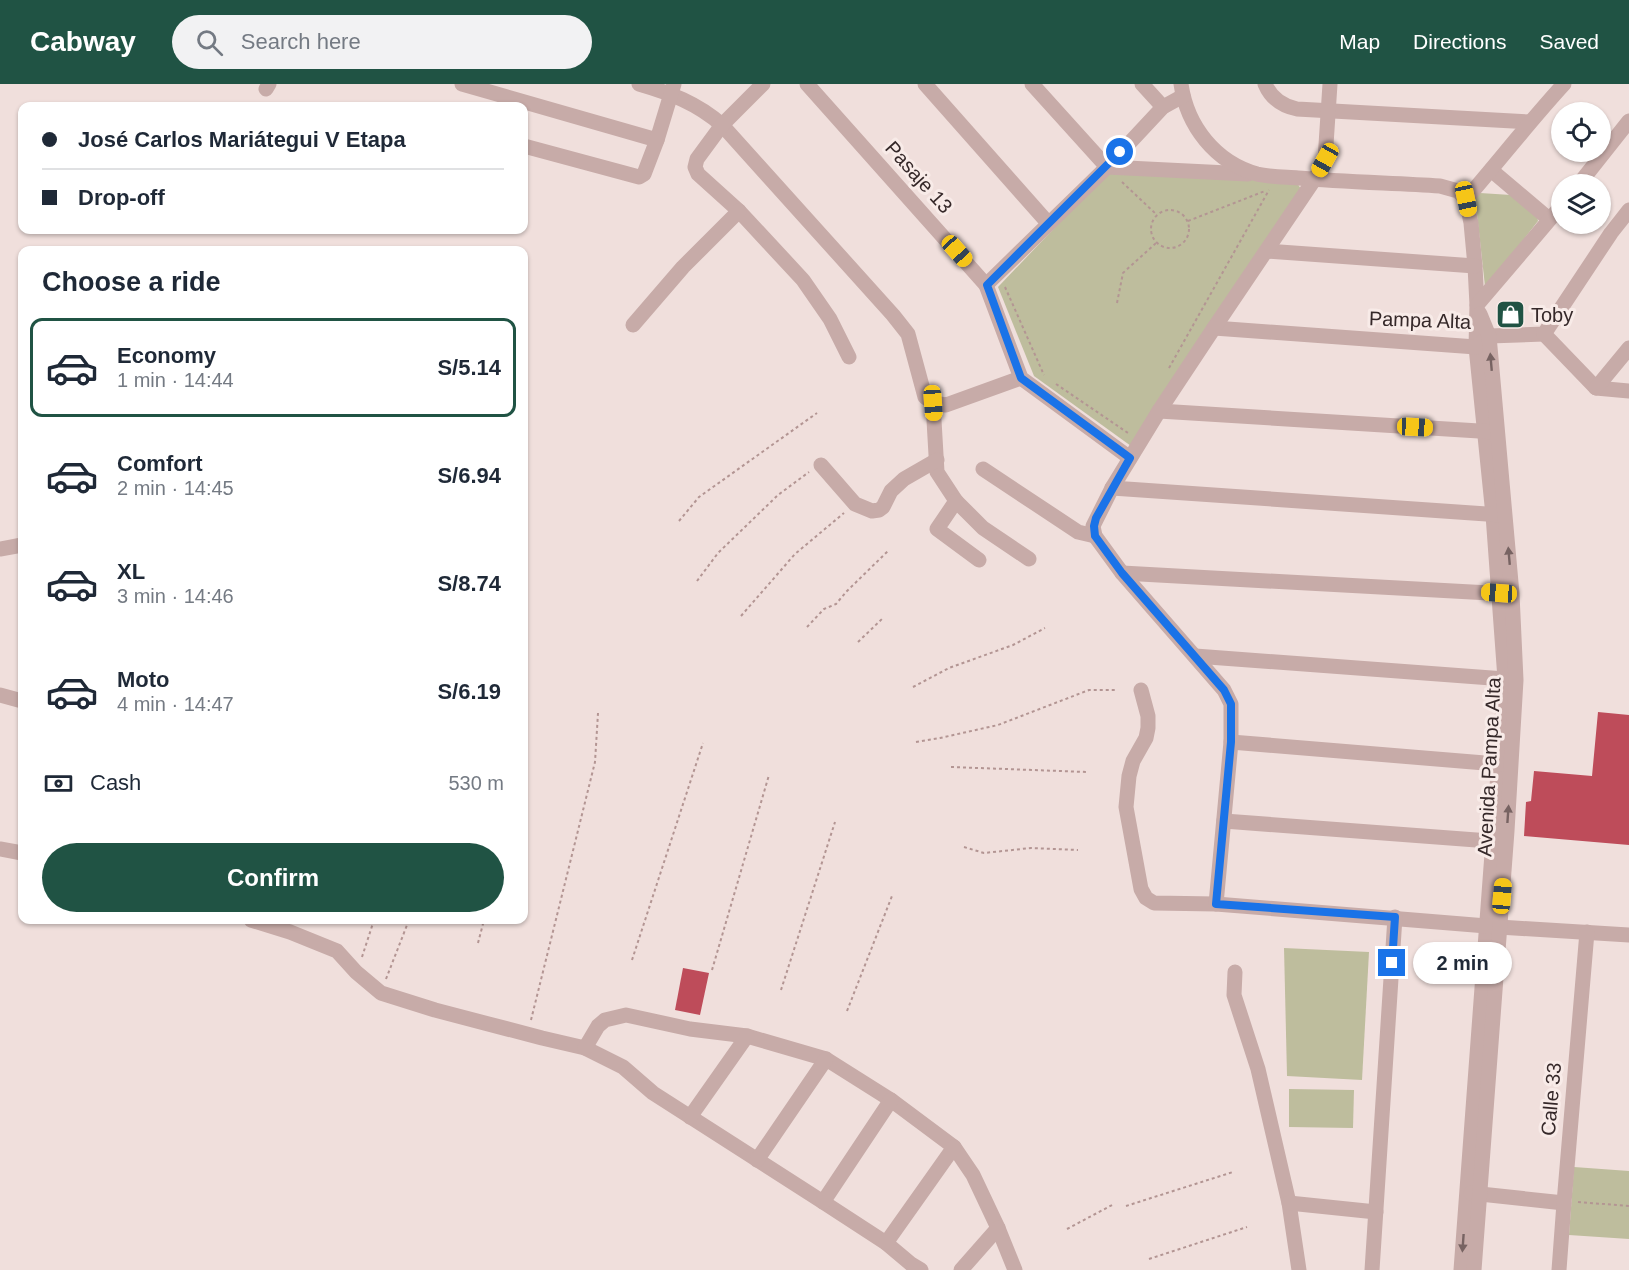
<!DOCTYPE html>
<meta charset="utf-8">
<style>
:root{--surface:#fff;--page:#f2f2f3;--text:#1f2937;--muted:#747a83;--line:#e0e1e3;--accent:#205344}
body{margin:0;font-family:Helvetica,sans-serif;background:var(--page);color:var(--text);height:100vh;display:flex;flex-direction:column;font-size:22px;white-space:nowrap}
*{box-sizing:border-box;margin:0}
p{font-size:20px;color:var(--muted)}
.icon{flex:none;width:33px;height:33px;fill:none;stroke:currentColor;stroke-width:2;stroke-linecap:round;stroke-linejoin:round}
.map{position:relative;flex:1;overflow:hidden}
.sheet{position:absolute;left:18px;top:162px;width:510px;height:678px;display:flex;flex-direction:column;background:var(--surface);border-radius:12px;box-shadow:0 2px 4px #0004}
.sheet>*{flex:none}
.top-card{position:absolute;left:18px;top:18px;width:510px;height:132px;border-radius:12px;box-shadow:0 2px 4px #0004;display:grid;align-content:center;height:132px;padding:0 24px;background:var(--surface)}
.controls{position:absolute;left:1551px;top:18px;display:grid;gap:12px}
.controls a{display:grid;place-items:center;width:60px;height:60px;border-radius:50%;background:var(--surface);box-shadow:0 2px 4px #0004;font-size:30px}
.end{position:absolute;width:27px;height:27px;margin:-14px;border:8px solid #1a73e8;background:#fff;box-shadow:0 0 0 3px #fff}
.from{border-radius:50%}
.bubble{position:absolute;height:42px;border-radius:21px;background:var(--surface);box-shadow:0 2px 4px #0004;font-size:20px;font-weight:700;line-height:42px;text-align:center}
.car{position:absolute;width:18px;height:36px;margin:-18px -9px;border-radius:8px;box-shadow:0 0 4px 2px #0007;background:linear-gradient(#f5c518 24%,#345 0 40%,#f5c518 0 76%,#345 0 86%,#f5c518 0)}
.top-card b{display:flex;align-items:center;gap:21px;height:57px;font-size:22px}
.top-card b+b{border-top:2px solid var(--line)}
.top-card i{width:15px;height:15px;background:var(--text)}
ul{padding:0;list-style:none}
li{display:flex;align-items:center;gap:18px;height:99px;margin:0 12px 9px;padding:0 12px;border:3px solid transparent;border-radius:12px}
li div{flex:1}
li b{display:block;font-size:22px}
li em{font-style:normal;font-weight:700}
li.on{border-color:var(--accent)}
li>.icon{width:54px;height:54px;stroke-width:1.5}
h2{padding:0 24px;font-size:27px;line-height:72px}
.pay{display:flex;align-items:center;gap:15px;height:66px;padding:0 24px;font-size:22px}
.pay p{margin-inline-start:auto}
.primary-button{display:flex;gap:12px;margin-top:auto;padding:12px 24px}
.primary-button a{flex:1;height:69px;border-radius:36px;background:var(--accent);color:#fff;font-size:24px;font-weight:700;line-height:69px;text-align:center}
header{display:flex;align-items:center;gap:36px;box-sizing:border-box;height:84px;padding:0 30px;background:var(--accent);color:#fff}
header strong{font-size:28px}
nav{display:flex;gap:33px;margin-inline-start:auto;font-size:21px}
.search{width:420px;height:54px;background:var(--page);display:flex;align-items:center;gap:15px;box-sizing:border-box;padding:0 21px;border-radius:33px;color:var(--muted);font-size:22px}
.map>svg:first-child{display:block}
.green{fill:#bebd9d}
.building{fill:#be4c5a}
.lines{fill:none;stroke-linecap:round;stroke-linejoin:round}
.path{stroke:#b39593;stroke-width:2;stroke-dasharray:3 3;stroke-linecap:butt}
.minor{stroke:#c7aba8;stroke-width:15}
.oneway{fill:#776362}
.route{stroke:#1a73e8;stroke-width:8}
.labels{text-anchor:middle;stroke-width:6;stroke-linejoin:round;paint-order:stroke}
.street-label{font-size:20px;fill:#352829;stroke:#f8ebe8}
.poi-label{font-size:20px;fill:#352829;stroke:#f8ebe8;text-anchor:start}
</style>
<header>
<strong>Cabway</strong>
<div class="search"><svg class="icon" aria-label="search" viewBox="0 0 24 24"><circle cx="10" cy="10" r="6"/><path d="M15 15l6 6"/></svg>Search here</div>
<nav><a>Map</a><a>Directions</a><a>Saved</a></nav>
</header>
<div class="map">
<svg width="1629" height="1186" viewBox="0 0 1629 1186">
<rect width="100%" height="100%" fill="#f0dfdc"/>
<g class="green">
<path d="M1111 85 1297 99 1301 105 1131 362 1034 292 998 203Z"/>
<path d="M1480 109 1511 111 1537 132 1538 137 1489 200 1485 202 1475 112Z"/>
<path d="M1284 864 1369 868 1362 996 1287 992Z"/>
<path d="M1289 1005 1354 1006 1353 1044 1289 1043Z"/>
<path d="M1574 1083 1629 1087V1155L1569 1151Z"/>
</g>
<g class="building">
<path d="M1598 628 1629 631V761L1524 752 1526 718 1531 717 1534 687 1592 692Z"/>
<path d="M683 884 709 889 700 931 675 926Z"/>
</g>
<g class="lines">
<g class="path">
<path d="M1122 98 1157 131"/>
<circle cx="1170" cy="145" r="19"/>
<path d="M1188 137 1265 107"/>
<path d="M1005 203 1044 291"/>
<path d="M1117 219 1123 189 1156 159"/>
<path d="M1169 284 1269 106"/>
<path d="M1056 300 1128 349"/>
<path d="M679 437 699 413 817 329"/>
<path d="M697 497 718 469 778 411 809 388"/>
<path d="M741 532 795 470 844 429"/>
<path d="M807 543 824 525 836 520 847 507 889 466"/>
<path d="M858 558 883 534"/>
<path d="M913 603 949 584 1013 561 1045 544"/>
<path d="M916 658 940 654 998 641 1089 606H1117"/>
<path d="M951 683 1087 688"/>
<path d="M964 763 984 769 1031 764 1078 766"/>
<path d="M478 859 484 836"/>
<path d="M362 873 374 836"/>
<path d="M632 876 703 659"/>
<path d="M712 886 769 691"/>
<path d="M386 895 409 836"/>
<path d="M781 906 835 738"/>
<path d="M847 927 892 812"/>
<path d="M531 936 595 678 598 629"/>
<path d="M1578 1118 1629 1122"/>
<path d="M1126 1122 1233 1088"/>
<path d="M1067 1145 1114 1120"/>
<path d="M1149 1175 1247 1143"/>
</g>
<g class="minor">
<path d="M462 0 657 56"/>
<path d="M639 0C670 9 697 19 722 41L893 231 908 250 925 313 933 319 946 321 1021 294"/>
<path d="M763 0 722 41 697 75 695 83 698 90 739 127 803 196 830 235 849 273"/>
<path d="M807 0 986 201 1021 294 1130 374"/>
<path d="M925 0 1048 139"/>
<path d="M1032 0 1107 83 1248 90"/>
<path d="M1142 0 1163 23"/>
<path d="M1181 0C1187 42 1215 78 1257 90 1269 93 1285 93 1298 94 1345 98 1393 99 1440 102L1458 107 1466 115 1471 139 1475 182 1477 221 1476 263 1493 431 1505 595 1461 1186"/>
<path d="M1265 0C1271 14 1282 22 1297 25L1530 38"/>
<path d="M266 5 269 0"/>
<path d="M524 62 639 93 644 90 657 56 674 0"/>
<path d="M1491 86 1549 135"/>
<path d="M1579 100 1629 37"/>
<path d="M1466 115C1499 77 1530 37 1564 0"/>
<path d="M1267 167 1475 182"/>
<path d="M986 201 1107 83 1163 23 1183 12"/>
<path d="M1477 221 1562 121"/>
<path d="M633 241 683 183 739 127"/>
<path d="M1214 244 1476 263 1489 252 1544 250 1611 149 1629 126"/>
<path d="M1544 250 1596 304 1629 307"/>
<path d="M1596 304 1629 264"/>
<path d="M933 319 937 388 956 417 983 444 1029 475"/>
<path d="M1159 327 1495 348"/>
<path d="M821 381 855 420 872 427 879 426 883 423 891 407 904 395 937 376"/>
<path d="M983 385 1078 448 1095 452"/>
<path d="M1112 404 1501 431"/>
<path d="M956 417 937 445 979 476"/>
<path d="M0 465 22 461"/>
<path d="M1122 489 1508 510"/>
<path d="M1195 572 1505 595"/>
<path d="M1141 606 1148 632V644L1146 654 1133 677 1129 692 1126 723 1141 805 1146 814 1154 819 1216 820 1499 843 1629 851"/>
<path d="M0 611 22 617"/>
<path d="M1231 658 1509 681"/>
<path d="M1224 737 1503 758"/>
<path d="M0 765 22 769"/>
<path d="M1216 820 1231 658V620L1224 606 1122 489 1095 452 1093 442 1112 404 1159 327 1214 244 1314 96 1325 76 1330 0"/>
<path d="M251 836 290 848 337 867 356 888 381 909 435 926 542 954 585 964 623 983 653 1009 823 1118 886 1159 911 1180 921 1186"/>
<path d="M1235 888 1234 911 1258 985 1289 1119 1299 1186"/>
<path d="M585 964 598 942 605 936 626 931 690 945 747 952 826 975 891 1016 954 1063 973 1091 998 1144 1015 1186"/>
<path d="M690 1033 747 952"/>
<path d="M757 1076 826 975"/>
<path d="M1471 1109 1564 1119"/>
<path d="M823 1118 891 1016"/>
<path d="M1289 1119 1376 1128"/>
<path d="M886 1159 954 1063"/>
<path d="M961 1186 998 1144"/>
<path d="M1372 1186 1395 833"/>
<path d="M1474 1186 1507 747 1516 596 1512 510 1489 252 1480 230"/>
<path d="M1559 1186 1564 1119 1587 848"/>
</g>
</g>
<defs><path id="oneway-solid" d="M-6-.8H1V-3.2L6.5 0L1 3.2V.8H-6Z" transform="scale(1.5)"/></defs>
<g class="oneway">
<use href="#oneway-solid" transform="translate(1491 278) rotate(-95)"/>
<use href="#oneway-solid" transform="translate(1509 472) rotate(-95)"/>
<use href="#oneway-solid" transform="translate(1508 730) rotate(-86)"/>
<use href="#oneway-solid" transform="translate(1463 1159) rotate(94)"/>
</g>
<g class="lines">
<path class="route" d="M1120 68 987 201 1021 294 1130 374 1096 434 1094 442 1095 452 1122 489 1224 606 1231 620V658L1216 820 1395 833 1392 879"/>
</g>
<defs>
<symbol id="shop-square" viewBox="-11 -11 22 22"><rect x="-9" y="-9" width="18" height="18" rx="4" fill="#205344" stroke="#f8ebe8"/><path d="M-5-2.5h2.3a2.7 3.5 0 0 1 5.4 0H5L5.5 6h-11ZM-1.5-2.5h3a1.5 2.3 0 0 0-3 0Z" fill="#fff"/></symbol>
</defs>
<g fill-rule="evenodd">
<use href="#shop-square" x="1494" y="214" width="33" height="33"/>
</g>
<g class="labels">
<g class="street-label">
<text transform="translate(919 93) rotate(48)" y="7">Pasaje 13</text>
<text transform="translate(1420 236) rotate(2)" y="7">Pampa Alta</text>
<text transform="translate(1489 683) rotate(-87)" y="7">Avenida Pampa Alta</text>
<text transform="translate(1551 1015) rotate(-85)" y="7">Calle 33</text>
</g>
<g class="poi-label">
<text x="1531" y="238">Toby</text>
</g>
</g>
</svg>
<div class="controls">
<a><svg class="icon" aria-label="locate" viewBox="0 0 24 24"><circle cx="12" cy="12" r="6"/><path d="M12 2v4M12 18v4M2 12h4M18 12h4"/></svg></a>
<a><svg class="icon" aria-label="layers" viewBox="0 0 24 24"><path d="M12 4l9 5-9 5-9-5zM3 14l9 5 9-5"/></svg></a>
</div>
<i class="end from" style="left:1120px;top:68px"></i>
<i class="end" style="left:1392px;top:879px"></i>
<div class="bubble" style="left:1413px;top:858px;width:99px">2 min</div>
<i class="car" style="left:1325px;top:76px;rotate:209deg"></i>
<i class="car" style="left:1466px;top:115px;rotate:168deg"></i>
<i class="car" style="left:957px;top:167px;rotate:138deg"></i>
<i class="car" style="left:933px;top:319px;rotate:176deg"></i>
<i class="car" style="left:1415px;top:343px;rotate:93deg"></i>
<i class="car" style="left:1499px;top:509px;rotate:274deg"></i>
<i class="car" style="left:1502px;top:812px;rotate:5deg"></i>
<div class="top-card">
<b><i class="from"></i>José Carlos Mariátegui V Etapa</b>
<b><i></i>Drop-off</b>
</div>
<section class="sheet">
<h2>Choose a ride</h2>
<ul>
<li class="on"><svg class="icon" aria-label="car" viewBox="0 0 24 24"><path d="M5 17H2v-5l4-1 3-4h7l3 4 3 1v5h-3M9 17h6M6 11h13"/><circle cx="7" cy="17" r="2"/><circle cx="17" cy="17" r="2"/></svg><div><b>Economy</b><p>1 min · 14:44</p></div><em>S/5.14</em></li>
<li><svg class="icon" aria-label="car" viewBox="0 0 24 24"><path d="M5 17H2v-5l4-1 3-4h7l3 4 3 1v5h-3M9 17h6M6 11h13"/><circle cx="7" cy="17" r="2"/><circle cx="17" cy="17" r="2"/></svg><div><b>Comfort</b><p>2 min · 14:45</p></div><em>S/6.94</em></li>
<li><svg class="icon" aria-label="car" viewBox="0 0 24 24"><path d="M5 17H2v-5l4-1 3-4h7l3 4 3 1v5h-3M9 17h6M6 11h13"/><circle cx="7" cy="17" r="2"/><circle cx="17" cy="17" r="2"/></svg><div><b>XL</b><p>3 min · 14:46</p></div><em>S/8.74</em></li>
<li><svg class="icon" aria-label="car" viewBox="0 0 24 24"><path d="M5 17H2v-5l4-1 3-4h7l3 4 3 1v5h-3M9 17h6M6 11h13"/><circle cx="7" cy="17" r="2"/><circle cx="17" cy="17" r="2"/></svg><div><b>Moto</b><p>4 min · 14:47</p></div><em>S/6.19</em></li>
</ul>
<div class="pay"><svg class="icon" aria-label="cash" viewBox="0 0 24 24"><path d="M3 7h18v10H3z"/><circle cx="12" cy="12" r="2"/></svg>Cash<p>530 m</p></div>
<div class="primary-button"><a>Confirm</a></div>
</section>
</div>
